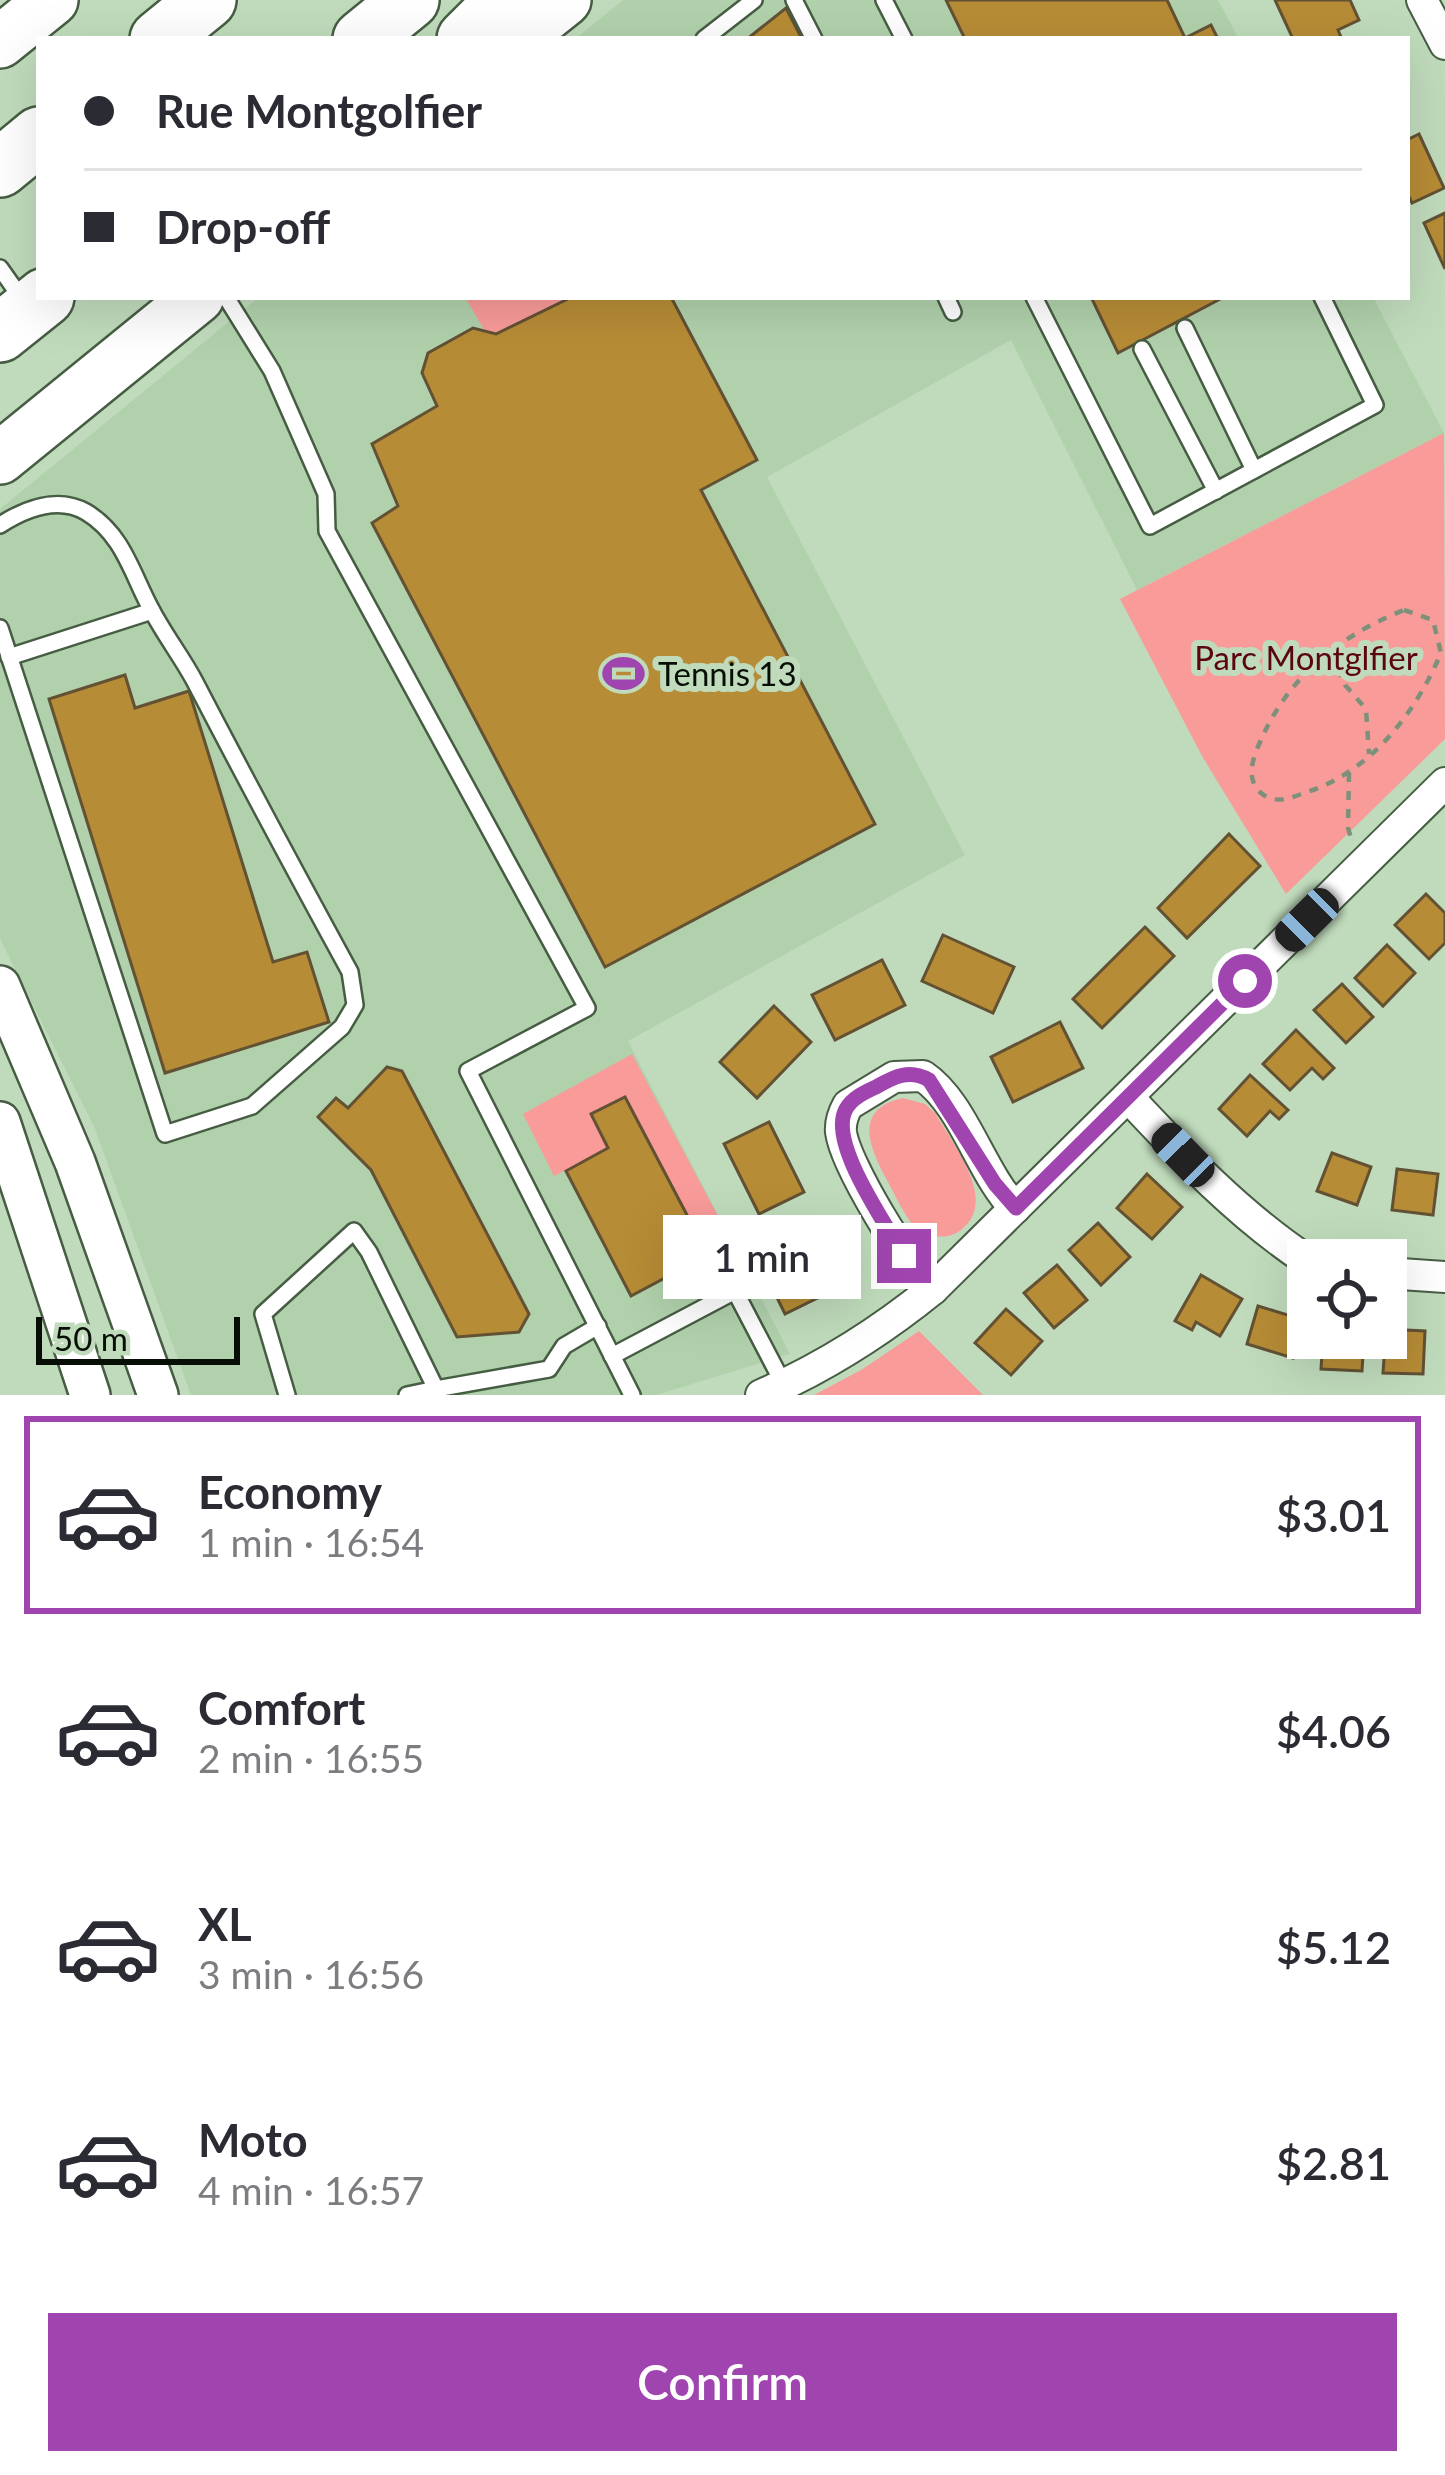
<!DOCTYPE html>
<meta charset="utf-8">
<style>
:root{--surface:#fff;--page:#f2f2f3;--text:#2b2b33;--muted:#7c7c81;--line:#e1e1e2;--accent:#a045b0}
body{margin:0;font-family:Lato,sans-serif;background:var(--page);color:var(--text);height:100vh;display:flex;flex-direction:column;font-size:45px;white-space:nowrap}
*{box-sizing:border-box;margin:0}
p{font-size:39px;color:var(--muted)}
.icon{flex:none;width:66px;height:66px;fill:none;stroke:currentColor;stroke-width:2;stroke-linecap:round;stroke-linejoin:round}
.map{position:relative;height:1395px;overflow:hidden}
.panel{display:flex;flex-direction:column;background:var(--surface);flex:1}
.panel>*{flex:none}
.guide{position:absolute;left:36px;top:36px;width:1374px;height:264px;border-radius:0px;box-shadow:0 12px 48px #0002;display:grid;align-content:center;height:264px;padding:0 48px;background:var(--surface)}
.tools{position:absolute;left:1287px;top:1239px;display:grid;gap:24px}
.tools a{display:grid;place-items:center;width:120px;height:120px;border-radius:0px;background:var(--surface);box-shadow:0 12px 48px #0002;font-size:60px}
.scale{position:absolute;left:36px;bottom:30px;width:204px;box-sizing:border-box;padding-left:12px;border:6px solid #060e05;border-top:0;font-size:33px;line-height:42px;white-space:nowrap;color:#060e05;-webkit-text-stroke:9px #c0dbbc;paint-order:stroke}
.end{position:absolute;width:54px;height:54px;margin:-27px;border:15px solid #a045b0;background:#fff;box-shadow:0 0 0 6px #fff}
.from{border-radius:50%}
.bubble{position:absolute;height:84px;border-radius:0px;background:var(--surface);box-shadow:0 12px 48px #0002;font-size:39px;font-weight:600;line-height:84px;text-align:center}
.car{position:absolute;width:36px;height:72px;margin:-36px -18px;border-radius:15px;box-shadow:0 0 9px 3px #0007;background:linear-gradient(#222 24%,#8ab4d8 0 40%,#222 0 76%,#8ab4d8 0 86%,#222 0)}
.guide b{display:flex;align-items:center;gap:42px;height:114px;font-size:45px}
.guide b+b{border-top:3px solid var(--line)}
.guide i{width:30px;height:30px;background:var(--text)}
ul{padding:21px 0 0;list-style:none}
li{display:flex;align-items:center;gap:36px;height:198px;margin:0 24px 18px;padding:0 24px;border:6px solid transparent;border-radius:0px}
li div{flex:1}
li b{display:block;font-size:45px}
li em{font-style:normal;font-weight:600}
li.active{border-color:var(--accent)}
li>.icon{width:108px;height:108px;stroke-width:1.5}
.primary-button{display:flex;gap:24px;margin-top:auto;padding:24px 48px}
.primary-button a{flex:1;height:138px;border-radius:0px;background:var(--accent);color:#fff;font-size:48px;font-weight:600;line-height:138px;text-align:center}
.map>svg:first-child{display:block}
.built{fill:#b1d1ac}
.green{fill:#f99b99}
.building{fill:#b78c36;stroke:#625133;stroke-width:3}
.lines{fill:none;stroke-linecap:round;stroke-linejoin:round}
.service-casing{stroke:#465d43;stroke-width:20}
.minor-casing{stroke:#465d43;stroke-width:34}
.tertiary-casing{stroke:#465d43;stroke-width:44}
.primary-casing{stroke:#465d43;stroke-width:56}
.motorway-casing{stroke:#465d43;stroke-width:62}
.path{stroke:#7d917a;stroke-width:4.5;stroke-dasharray:9 9;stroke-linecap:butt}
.service{stroke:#fff;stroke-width:15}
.minor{stroke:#fff;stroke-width:30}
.tertiary{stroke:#fff;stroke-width:39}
.primary{stroke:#fff;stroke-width:51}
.motorway{stroke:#fff;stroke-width:57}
.route{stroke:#a045b0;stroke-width:15}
.labels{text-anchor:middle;stroke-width:12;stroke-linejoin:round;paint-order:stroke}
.park-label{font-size:33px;fill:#5a0511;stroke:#c0dbbc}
.poi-label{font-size:33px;fill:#060e05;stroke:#c0dbbc;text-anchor:start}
</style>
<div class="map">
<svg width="1445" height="1395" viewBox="0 0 1445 1395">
<rect width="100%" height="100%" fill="#c0dbbc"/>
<g class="built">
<path d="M623 0H1218L1239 39H575Z"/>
<path d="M259 297H1373L1444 433 1137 590 1011 340 767 477 965 855 628 1041 790 1354 656 1395H191L95 1129 0 939V509Z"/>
</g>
<g class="green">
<path d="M465 297H577L493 345Z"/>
<path d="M1444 433 1445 739 1286 894 1202 756 1120 599Z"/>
<path d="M632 1054 730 1239 706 1251 625 1097 591 1114 608 1148 554 1176 523 1114Z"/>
<path d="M903 1098 925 1104 936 1114C952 1144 999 1200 962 1229 948 1241 932 1237 916 1229 904 1215 896 1197 887 1180 870 1148 852 1109 903 1098Z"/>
<path d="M919 1331 983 1395H814L861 1370Z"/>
</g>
<g class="building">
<path d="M946 0H1167L1185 38 1211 25 1218 39H965Z"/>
<path d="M1275 0H1350L1359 20 1338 30 1341 37 1336 39H1293Z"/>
<path d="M786 8 802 39H747Z"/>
<path d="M1419 134 1444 188 1412 203 1407 192V140Z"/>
<path d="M1445 213V269L1424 223Z"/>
<path d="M572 297H671L757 460 701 490 875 824 605 967 372 523 398 506 372 444 437 406 422 373 428 353 473 328 496 334Z"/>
<path d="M1091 297H1224L1118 353Z"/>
<path d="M125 675 135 708 189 691 273 962 307 952 329 1022 165 1073 49 699Z"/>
<path d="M1229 834 1260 866 1187 938 1158 908Z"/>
<path d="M1426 894 1445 913V943L1429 959 1395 925Z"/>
<path d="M1145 927 1174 956 1102 1028 1073 999Z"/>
<path d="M943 935 1014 967 993 1013 922 981Z"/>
<path d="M1387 945 1415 973 1383 1006 1355 978Z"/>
<path d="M882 960 905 1005 835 1040 812 995Z"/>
<path d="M1342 984 1373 1017 1346 1043 1314 1010Z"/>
<path d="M774 1006 811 1042 757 1098 720 1062Z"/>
<path d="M1060 1022 1083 1068 1013 1102 991 1057Z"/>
<path d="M1296 1030 1334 1068 1323 1079 1312 1068 1290 1090 1263 1064Z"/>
<path d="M387 1067 402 1071 529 1314 519 1332 457 1337 371 1170 318 1117 336 1098 348 1108Z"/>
<path d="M1250 1075 1288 1110 1279 1119 1270 1111 1247 1136 1219 1109Z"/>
<path d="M625 1097 708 1255 631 1296 566 1171 608 1148 591 1114Z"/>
<path d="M769 1122 804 1192 759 1214 724 1144Z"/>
<path d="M1332 1153 1371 1167 1357 1205 1317 1191Z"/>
<path d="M1397 1169 1438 1174 1433 1215 1392 1210Z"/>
<path d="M1147 1174 1182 1207 1152 1239 1117 1208Z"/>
<path d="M1098 1223 1130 1257 1101 1285 1069 1250Z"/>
<path d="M834 1234 856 1279 785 1314 763 1269Z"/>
<path d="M1057 1265 1087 1300 1054 1328 1024 1293Z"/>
<path d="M1201 1275 1242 1299 1220 1336 1196 1322 1192 1330 1175 1321Z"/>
<path d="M1258 1306 1304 1320 1293 1358 1247 1344Z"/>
<path d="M1006 1309 1042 1341 1011 1375 975 1343Z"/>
<path d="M1386 1329 1425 1331 1423 1374 1383 1373Z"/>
<path d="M1323 1338H1364L1362 1371 1321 1369Z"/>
</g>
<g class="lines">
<defs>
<g id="service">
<path d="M794 0 814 39"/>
<path d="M884 0 904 39"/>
<path d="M704 39 754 0"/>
<path d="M0 268 24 302"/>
<path d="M226 297 272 371 326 494 327 531 587 1008 468 1071 632 1395"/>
<path d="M946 297 953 312"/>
<path d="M1034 297 1150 526 1375 405 1322 297"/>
<path d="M1185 328 1254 470"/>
<path d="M1142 349 1216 491"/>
<path d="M0 525C25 509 58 496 86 512 123 534 132 574 151 609 164 634 181 656 194 680 245 778 297 875 350 972L355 1005 342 1027 252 1106 165 1134 0 628"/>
<path d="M9 657 152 611"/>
<path d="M612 1356 735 1291 784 1385"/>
<path d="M287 1395 263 1314 354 1231 369 1252 436 1389 407 1395"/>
<path d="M437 1395 436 1389 549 1369 564 1346 598 1326"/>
</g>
<g id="minor">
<path d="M1422 0 1445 44"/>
<path d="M1128 1097C1185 1158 1239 1215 1308 1261"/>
<path d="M1386 1273 1445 1277"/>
<path d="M933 1289C908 1268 845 1164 841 1132 840 1122 843 1114 848 1105L894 1077 923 1076C964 1104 980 1172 1015 1208"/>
<path d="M761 1395C823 1368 880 1332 933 1289L1445 783"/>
</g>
<g id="tertiary">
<path d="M0 986 75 1162 158 1395"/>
<path d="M0 1122 90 1395"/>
</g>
<g id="primary">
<path d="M516 39 565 0"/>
<path d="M0 42 52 0"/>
<path d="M0 458 198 297"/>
</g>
<g id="motorway">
<path d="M159 39 207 0"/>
<path d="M362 39 410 0"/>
<path d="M466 39 505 0"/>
<path d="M0 168 39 136"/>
<path d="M0 333 45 297"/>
</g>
</defs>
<use href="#service" class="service-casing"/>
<use href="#minor" class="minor-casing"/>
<use href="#tertiary" class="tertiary-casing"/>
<use href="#primary" class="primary-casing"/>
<use href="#motorway" class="motorway-casing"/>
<g class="path">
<path d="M1404 610 1433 620 1441 653C1415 714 1370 773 1304 793 1290 798 1275 805 1261 793 1245 779 1253 758 1260 742 1288 677 1339 636 1404 610Z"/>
<path d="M1330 652 1345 685 1366 709 1369 754"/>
<path d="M1349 773 1348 828 1351 838"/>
</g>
<use href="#service" class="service"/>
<use href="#minor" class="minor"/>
<use href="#tertiary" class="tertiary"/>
<use href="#primary" class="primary"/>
<use href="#motorway" class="motorway"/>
</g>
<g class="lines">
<path class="route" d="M904 1256C887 1225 827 1142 846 1109 852 1098 865 1092 876 1087 895 1076 910 1069 929 1080L995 1184 1016 1208 1245 981"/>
</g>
<defs>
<symbol id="stadium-bare" viewBox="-9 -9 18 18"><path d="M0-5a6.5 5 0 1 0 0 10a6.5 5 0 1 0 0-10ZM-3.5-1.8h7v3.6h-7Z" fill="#a045b0" stroke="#c0dbbc" stroke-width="2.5" paint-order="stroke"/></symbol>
</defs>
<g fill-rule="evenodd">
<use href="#stadium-bare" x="594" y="644" width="59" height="59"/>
</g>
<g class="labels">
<g class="park-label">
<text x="1306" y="670">Parc Montglfier</text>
</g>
<g class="poi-label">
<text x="658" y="686">Tennis 13</text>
</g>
</g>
</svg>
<div class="tools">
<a><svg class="icon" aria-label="locate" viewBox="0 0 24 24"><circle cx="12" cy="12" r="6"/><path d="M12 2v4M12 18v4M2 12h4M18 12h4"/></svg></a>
</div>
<div class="scale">50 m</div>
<i class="end from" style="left:1245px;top:981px"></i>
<i class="end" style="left:904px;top:1256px"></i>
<div class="bubble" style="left:663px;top:1215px;width:198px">1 min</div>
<i class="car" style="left:1307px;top:920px;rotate:225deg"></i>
<i class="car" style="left:1183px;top:1155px;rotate:316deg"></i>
<div class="guide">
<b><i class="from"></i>Rue Montgolfier</b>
<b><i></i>Drop-off</b>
</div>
</div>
<section class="panel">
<ul>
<li class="active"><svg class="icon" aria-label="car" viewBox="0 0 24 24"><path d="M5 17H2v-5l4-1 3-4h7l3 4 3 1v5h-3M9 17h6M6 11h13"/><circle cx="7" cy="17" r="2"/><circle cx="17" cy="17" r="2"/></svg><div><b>Economy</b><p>1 min · 16:54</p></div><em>$3.01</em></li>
<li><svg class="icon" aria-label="car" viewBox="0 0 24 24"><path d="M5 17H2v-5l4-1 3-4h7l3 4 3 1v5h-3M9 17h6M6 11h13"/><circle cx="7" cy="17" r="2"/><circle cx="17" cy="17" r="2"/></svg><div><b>Comfort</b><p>2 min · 16:55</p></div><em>$4.06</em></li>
<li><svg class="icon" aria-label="car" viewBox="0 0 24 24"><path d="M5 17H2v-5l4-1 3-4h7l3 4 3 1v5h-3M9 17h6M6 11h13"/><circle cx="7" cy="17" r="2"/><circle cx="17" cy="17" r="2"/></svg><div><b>XL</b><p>3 min · 16:56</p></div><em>$5.12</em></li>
<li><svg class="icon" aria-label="car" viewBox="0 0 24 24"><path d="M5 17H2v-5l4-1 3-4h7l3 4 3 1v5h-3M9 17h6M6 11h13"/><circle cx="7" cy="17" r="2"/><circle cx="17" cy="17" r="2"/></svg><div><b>Moto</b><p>4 min · 16:57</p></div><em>$2.81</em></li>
</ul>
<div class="primary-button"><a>Confirm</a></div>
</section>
